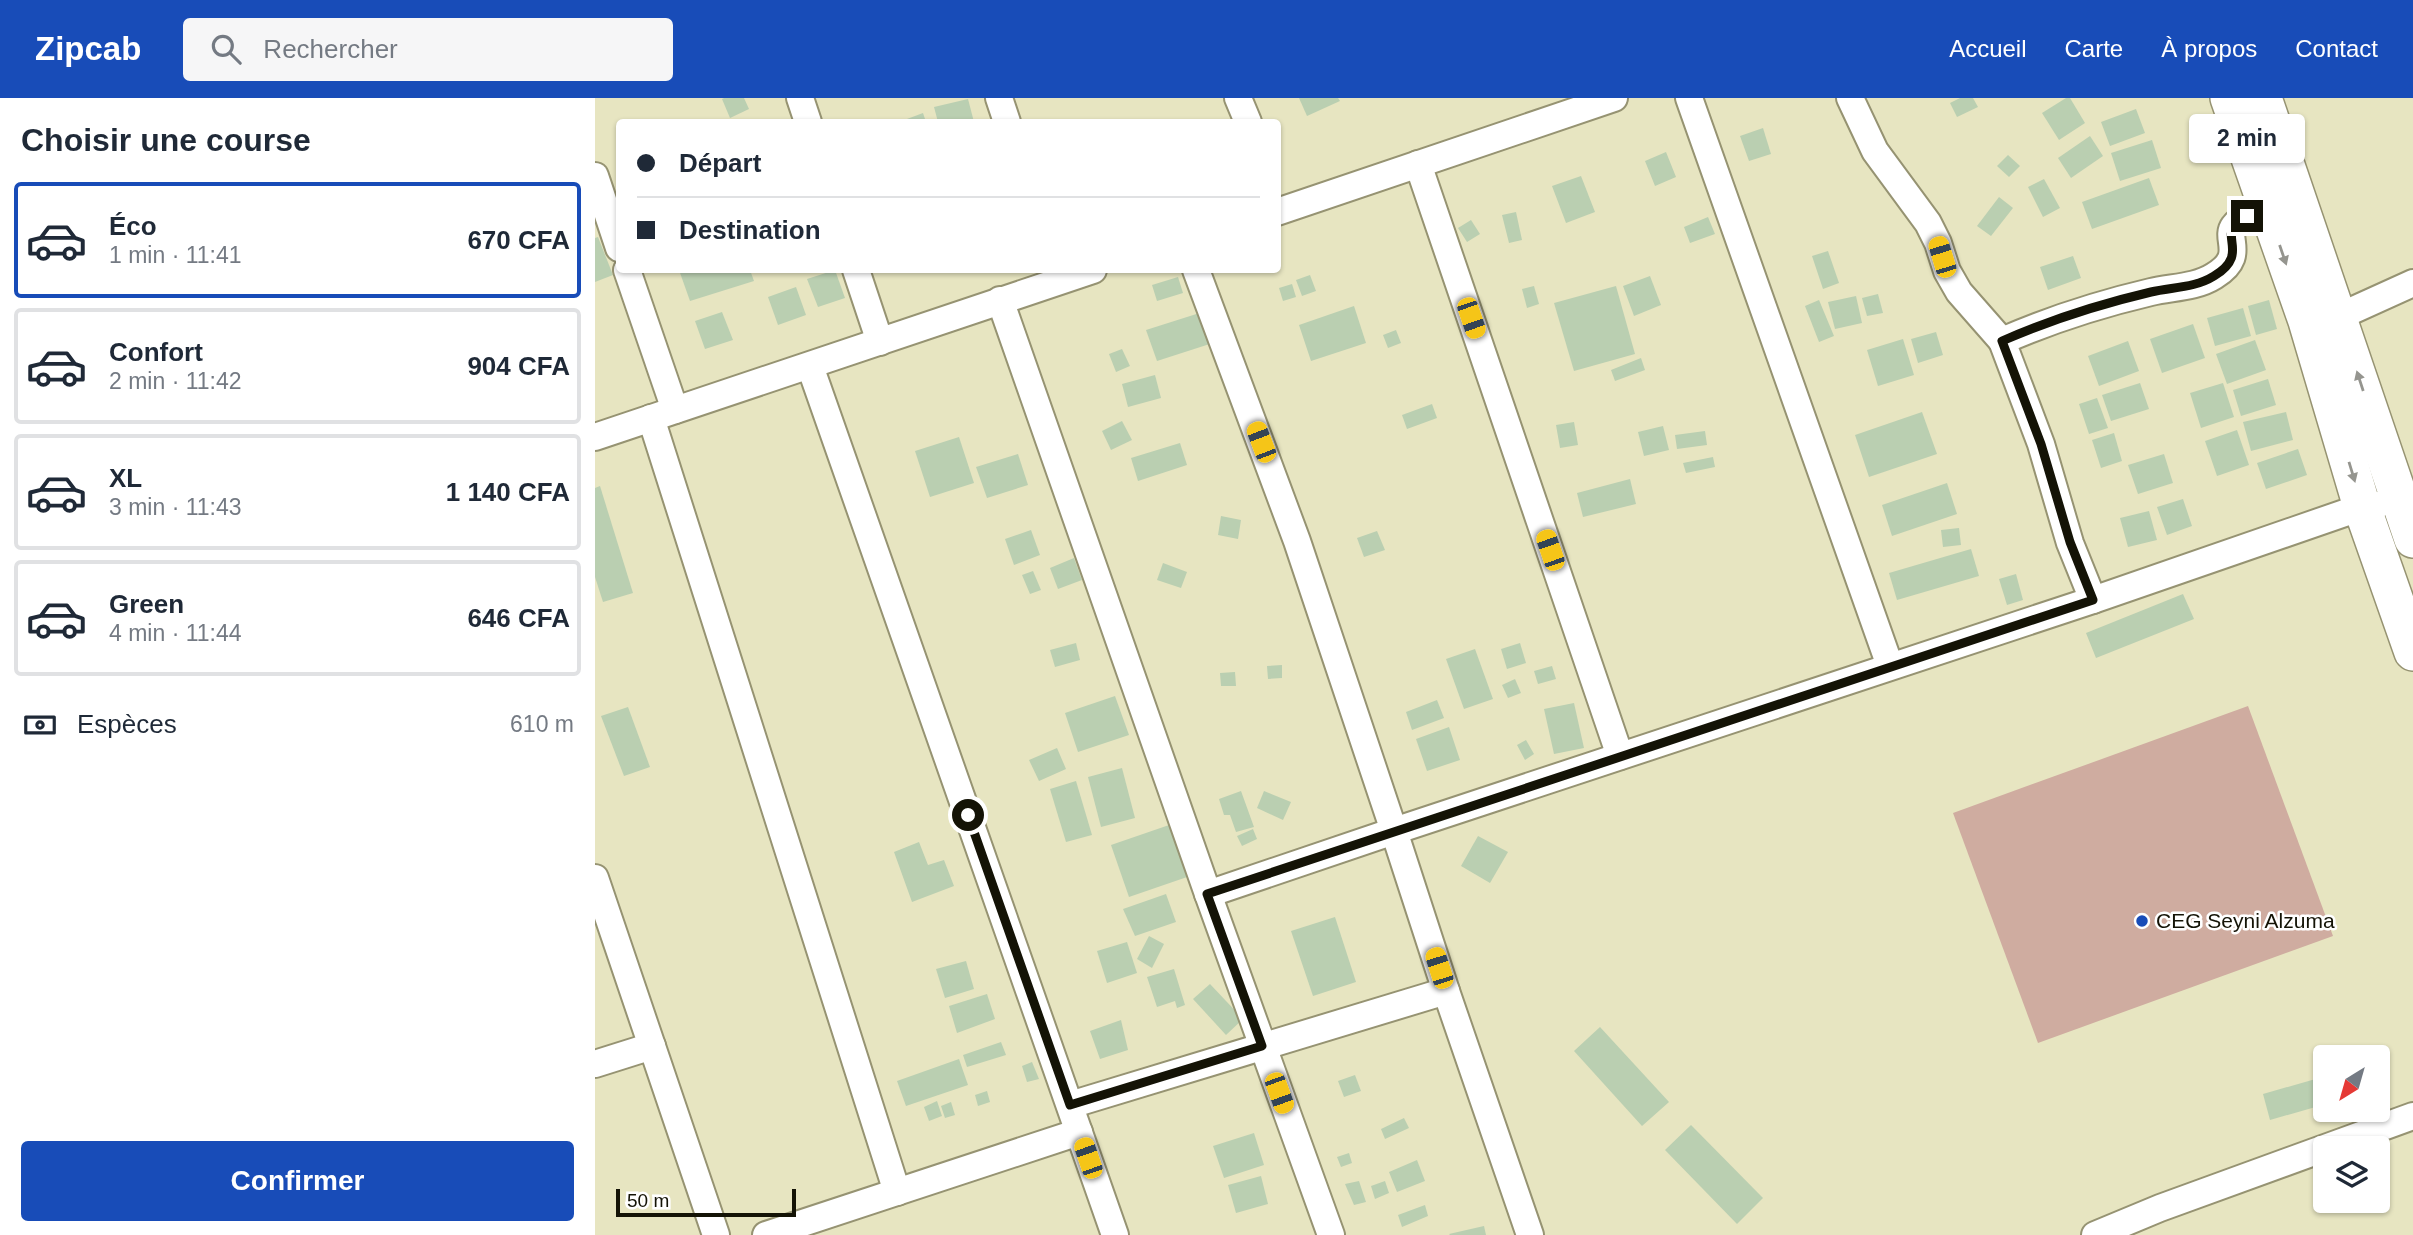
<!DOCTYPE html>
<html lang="fr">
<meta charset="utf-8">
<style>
:root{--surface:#fff;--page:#f6f6f7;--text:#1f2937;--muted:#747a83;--line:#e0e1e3;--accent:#184cb8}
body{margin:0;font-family:Arial,sans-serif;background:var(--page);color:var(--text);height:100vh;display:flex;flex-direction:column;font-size:26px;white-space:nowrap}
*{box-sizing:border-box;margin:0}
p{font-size:23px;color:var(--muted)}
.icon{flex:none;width:38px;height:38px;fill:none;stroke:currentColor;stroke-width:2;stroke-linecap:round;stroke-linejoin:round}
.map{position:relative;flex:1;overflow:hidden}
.details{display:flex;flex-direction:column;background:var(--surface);width:595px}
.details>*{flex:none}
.top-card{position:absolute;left:21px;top:21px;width:665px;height:154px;border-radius:7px;box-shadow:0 2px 5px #0004;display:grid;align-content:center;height:154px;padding:0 21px;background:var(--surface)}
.needle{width:46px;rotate:217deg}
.tools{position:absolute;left:1718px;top:947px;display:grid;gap:14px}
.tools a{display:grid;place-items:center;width:77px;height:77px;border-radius:7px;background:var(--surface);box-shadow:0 2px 5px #0004;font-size:35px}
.scale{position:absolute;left:21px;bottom:18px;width:180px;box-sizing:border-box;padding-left:7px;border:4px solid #141306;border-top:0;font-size:19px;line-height:24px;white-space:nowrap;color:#141306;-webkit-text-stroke:5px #fff;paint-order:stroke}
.end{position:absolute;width:32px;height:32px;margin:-16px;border:9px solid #141306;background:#fff;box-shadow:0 0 0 4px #fff}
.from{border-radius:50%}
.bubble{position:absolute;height:49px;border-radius:7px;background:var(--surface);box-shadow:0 2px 5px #0004;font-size:23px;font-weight:600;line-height:49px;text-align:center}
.car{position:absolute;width:21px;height:42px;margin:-21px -10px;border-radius:9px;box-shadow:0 0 5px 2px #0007;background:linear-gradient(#f5c518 24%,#345 0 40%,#f5c518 0 76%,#345 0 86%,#f5c518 0)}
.top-card b{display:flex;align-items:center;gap:24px;height:66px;font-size:26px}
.top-card b+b{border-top:2px solid var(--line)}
.top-card i{width:18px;height:18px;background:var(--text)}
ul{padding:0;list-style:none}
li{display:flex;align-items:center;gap:21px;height:116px;margin:0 14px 10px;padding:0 7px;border:4px solid var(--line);border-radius:7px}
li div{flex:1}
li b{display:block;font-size:26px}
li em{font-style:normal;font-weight:600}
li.selected{border-color:var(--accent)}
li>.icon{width:63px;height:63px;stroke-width:1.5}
h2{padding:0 21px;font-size:32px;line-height:84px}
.pay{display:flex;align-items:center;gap:18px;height:77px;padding:0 21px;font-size:26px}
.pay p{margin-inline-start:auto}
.cta{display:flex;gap:14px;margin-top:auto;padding:14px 21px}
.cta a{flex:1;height:80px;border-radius:7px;background:var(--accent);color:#fff;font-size:28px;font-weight:600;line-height:80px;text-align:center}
header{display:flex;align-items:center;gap:42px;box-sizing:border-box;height:98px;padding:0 35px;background:var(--accent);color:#fff}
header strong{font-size:33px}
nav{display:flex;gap:38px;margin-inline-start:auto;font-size:24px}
.search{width:490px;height:63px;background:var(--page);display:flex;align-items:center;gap:18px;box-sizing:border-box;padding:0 24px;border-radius:7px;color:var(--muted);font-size:26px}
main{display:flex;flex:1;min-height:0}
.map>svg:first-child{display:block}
.green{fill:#cfaca0}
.building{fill:#bacfb1}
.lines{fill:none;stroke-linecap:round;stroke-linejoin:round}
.street-casing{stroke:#969372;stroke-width:30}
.secondary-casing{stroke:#969372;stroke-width:40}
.street{stroke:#fff;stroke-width:26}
.secondary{stroke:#fff;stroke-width:37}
.oneway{fill:#95958f}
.route{stroke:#141306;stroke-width:9}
.poi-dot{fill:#184cb8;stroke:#fff;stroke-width:2.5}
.labels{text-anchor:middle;stroke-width:5;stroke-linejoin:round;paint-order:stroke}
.poi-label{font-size:21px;fill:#141306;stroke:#fff;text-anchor:start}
</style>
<header>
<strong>Zipcab</strong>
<div class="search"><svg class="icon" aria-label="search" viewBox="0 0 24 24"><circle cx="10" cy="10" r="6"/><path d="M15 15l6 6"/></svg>Rechercher</div>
<nav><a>Accueil</a><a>Carte</a><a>À propos</a><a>Contact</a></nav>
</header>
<main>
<section class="details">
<h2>Choisir une course</h2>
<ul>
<li class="selected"><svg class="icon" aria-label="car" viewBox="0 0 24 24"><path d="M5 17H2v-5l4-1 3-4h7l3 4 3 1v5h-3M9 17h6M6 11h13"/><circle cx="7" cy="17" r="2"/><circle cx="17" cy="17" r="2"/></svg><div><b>Éco</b><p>1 min · 11:41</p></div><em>670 CFA</em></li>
<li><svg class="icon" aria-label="car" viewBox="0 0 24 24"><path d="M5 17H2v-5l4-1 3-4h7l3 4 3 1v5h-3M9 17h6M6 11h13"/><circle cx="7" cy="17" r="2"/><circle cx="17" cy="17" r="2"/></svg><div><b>Confort</b><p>2 min · 11:42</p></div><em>904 CFA</em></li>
<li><svg class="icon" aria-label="car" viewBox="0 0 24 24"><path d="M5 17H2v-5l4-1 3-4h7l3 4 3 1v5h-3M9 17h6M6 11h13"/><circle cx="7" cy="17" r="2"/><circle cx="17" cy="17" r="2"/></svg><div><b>XL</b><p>3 min · 11:43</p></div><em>1 140 CFA</em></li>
<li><svg class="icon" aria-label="car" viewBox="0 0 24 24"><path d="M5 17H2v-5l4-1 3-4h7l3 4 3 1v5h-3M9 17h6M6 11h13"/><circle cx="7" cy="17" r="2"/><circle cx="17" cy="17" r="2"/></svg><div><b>Green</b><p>4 min · 11:44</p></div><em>646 CFA</em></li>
</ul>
<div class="pay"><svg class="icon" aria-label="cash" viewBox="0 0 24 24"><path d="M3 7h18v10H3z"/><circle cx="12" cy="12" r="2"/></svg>Espèces<p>610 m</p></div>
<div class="cta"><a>Confirmer</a></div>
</section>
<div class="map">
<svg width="1818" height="1137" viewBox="0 0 1818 1137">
<rect width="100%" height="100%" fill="#e7e5c1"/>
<path class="green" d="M1653 608 1738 838 1443 945 1358 715Z"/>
<g class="building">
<path d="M129 0H149L154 11 135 20 127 1Z"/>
<path d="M704 0H743L745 3 712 18Z"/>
<path d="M1365 0H1378L1383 9 1362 19 1355 5Z"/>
<path d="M1471 0H1475L1490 25 1464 42 1447 15Z"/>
<path d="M373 1 379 24H343L339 9Z"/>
<path d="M1541 11 1550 35 1515 48 1506 24Z"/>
<path d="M328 15 331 24H304Z"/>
<path d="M1168 30 1176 56 1154 63 1145 38Z"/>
<path d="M1495 38 1508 58 1476 80 1463 60Z"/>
<path d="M1557 42 1566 70 1525 83 1516 55Z"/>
<path d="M1071 54 1081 79 1060 88 1050 63Z"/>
<path d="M1413 57 1425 68 1414 79 1402 68Z"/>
<path d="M986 78 1000 114 971 125 957 88Z"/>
<path d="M1554 80 1564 107 1497 131 1487 104Z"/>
<path d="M1449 81 1465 110 1448 119 1433 89Z"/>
<path d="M1404 99 1418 110 1396 138 1382 128Z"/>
<path d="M921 114 927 142 914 145 907 117Z"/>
<path d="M1113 119 1120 136 1095 145 1089 129Z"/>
<path d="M876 122 885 136 872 144 863 130Z"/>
<path d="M3 139 18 177 0 184V140Z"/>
<path d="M1233 153 1244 185 1228 191 1217 158Z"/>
<path d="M1478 158 1486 180 1453 192 1445 169Z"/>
<path d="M84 172H155L159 183 95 203Z"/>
<path d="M240 172 250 200 223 209 212 181Z"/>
<path d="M715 177 721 193 707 198 701 182Z"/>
<path d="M1055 178 1066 207 1039 218 1028 188Z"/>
<path d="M583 179 588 195 562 203 557 187Z"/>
<path d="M697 186 701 199 688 203 684 190Z"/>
<path d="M939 188 944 206 932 210 927 191Z"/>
<path d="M1021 188 1040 256 979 273 959 205Z"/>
<path d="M201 189 211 217 183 227 173 199Z"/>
<path d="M1283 196 1288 215 1272 218 1267 200Z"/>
<path d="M1261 198 1267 225 1240 231 1233 204Z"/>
<path d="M1224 202 1239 238 1224 244 1210 208Z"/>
<path d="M1674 202 1682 231 1661 237 1653 208Z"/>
<path d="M759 208 771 245 716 263 704 227Z"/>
<path d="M1648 210 1656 238 1620 248 1612 220Z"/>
<path d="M614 212 624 243 562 263 551 232Z"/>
<path d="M127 214 138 242 110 251 100 223Z"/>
<path d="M1598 226 1610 260 1567 275 1555 241Z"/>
<path d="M801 232 806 245 793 250 788 237Z"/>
<path d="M1341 234 1348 257 1323 265 1316 241Z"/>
<path d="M1308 241 1319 277 1283 288 1272 252Z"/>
<path d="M1660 242 1671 272 1632 286 1621 256Z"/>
<path d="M1533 243 1544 273 1504 288 1493 258Z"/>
<path d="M527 251 535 268 521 274 514 256Z"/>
<path d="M1046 260 1050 272 1020 283 1016 272Z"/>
<path d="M560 277 566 300 533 309 527 286Z"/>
<path d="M1673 281 1681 307 1646 318 1638 292Z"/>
<path d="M1545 285 1554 311 1516 323 1507 297Z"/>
<path d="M1628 285 1639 319 1606 330 1595 295Z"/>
<path d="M1502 300 1513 330 1494 336 1484 306Z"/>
<path d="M837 306 842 320 812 331 807 317Z"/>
<path d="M1327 314 1342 356 1274 379 1260 337Z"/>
<path d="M1691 314 1698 342 1656 353 1648 324Z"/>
<path d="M527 323 537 342 516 352 507 333Z"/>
<path d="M979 324 983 347 965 350 961 327Z"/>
<path d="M1068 328 1074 352 1049 358 1043 334Z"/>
<path d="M1642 332 1654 367 1622 378 1610 343Z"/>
<path d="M1110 333 1112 347 1082 351 1080 337Z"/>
<path d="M1519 335 1527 363 1506 370 1497 342Z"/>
<path d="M364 339 379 385 335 399 320 353Z"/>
<path d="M585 345 592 367 543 383 536 360Z"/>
<path d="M1703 351 1712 377 1671 391 1662 365Z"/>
<path d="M423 356 433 387 392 400 381 369Z"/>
<path d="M1569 356 1578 385 1543 396 1533 367Z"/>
<path d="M1118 359 1120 369 1091 375 1088 365Z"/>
<path d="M1035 381 1041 406 988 419 982 395Z"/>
<path d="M1352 385 1362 416 1297 438 1287 407Z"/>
<path d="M5 388 38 495 8 504 0 479V390Z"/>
<path d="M1588 401 1597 428 1572 437 1562 409Z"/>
<path d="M1554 413 1562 442 1533 449 1525 420Z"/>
<path d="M626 418 646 422 643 441 623 437Z"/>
<path d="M1364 430 1366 447 1348 449 1346 432Z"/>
<path d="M436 432 445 457 419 467 410 441Z"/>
<path d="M782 433 790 452 769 459 762 440Z"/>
<path d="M1376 451 1384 478 1302 502 1294 475Z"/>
<path d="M479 460 487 482 463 491 455 470Z"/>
<path d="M568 465 592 474 586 490 562 482Z"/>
<path d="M438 473 446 492 435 496 427 477Z"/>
<path d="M1421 476 1428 502 1412 507 1404 481Z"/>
<path d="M1588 496 1599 521 1501 560 1491 535Z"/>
<path d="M481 545 485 562 460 569 455 552Z"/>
<path d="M925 545 931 565 912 571 906 551Z"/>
<path d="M880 551 898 601 869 611 851 561Z"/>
<path d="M687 567V580L673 581 672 568Z"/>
<path d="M957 568 961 581 943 586 939 573Z"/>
<path d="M640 574 641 588H626L625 575Z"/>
<path d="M920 581 926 595 913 600 907 587Z"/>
<path d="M520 598 534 637 483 654 470 615Z"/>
<path d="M842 602 849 620 817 632 811 614Z"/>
<path d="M979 605 989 650 959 656 949 611Z"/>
<path d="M33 609 55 669 29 678 6 618Z"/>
<path d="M854 629 865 662 832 673 821 641Z"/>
<path d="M931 642 939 656 930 662 922 647Z"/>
<path d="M462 650 471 671 444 683 434 662Z"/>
<path d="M527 670 540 720 506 729 493 679Z"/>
<path d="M481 683 497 737 471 744 455 691Z"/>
<path d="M646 693 659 729 641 734 635 717H629L624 701Z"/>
<path d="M669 693 696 704 688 722 662 710Z"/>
<path d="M577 726 595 778 534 799 516 747Z"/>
<path d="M658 731 662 741 647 748 642 738Z"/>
<path d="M883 738 913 754 895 785 866 768Z"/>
<path d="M324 744 333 767 349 762 359 788 317 804 299 754Z"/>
<path d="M571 796 581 824 540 838 528 811Z"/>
<path d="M740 819 761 884 718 898 696 833Z"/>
<path d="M554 838 569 846 557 870 542 861Z"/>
<path d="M532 844 542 875 512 885 502 853Z"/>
<path d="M371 863 379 891 350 900 341 871Z"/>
<path d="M579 871 590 907 582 910 580 903 562 909 552 879Z"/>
<path d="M615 886 648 921 631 937 598 901Z"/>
<path d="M392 896 400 921 362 935 354 908Z"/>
<path d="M526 922 533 952 505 961 495 933Z"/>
<path d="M1005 929 1074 1004 1047 1028 979 953Z"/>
<path d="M406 944 411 957 372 969 368 957Z"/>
<path d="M364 961 373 987 311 1008 302 983Z"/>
<path d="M437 964 444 981 432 984 427 968Z"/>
<path d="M760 977 766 993 749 999 743 983Z"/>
<path d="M1731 978V1006L1675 1022 1668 996Z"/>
<path d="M392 993 395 1004 383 1008 380 997Z"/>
<path d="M342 1003 347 1018 334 1023 329 1009Z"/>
<path d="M356 1004 360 1017 350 1020 346 1008Z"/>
<path d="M809 1020 814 1030 790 1041 786 1031Z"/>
<path d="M1096 1027 1168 1100 1142 1126 1070 1052Z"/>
<path d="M659 1035 669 1067 629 1080 618 1048Z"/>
<path d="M754 1055 757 1065 746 1069 742 1059Z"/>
<path d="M822 1062 830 1083 802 1094 794 1074Z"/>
<path d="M666 1078 673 1106 641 1115 633 1087Z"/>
<path d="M764 1083 771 1104 759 1107 750 1086Z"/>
<path d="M790 1083 794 1095 780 1101 776 1088Z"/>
<path d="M830 1107 833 1118 807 1129 803 1117Z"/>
<path d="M889 1128 891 1137H855L854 1136Z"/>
</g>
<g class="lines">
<defs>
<g id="street">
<path d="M205 0 213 24"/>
<path d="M404 0 412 24"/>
<path d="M643 0 653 24"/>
<path d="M1094 0 1295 568"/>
<path d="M1255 0 1280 53 1333 125 1343 145 1352 173 1364 194 1407 243"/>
<path d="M823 66 1025 658"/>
<path d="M0 78 24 150"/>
<path d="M682 114 1019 0"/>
<path d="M32 172 80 312"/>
<path d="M261 172 285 244"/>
<path d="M601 172 702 443 799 733 1498 502 1767 409 1782 407"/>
<path d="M405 202 613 796 736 1137"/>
<path d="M1726 221 1743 219 1818 185"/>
<path d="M215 268 520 1137"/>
<path d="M56 320 302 1094"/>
<path d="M0 339 498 172"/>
<path d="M1498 502 1475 445 1446 346 1407 243C1455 222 1505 206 1556 194 1576 189 1600 190 1619 178 1652 158 1629 141 1639 128 1646 118 1661 115 1672 112"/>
<path d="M0 780 121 1137"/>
<path d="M613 796 799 733 851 893 935 1137"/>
<path d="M0 966 57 948"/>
<path d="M475 1007 851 893"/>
<path d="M171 1137 484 1034"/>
<path d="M1500 1137 1565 1110 1818 1018"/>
</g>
<g id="secondary">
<path d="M1634 0 1712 223 1767 409 1818 554"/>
<path d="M1668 0 1818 441"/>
</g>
</defs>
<use href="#street" class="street-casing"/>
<use href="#secondary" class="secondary-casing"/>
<use href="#street" class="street"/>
<use href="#secondary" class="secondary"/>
</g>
<defs><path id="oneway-solid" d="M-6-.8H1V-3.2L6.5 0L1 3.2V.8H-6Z" transform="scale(1.75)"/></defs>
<g class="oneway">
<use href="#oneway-solid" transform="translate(1688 157) rotate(71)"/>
<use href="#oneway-solid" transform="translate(1765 283) rotate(-108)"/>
<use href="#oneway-solid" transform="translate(1757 374) rotate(73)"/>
</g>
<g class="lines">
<path class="route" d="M373 717 475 1007 667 948 612 796 1498 502 1475 444 1446 346 1407 243C1455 222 1505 206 1556 194 1577 189 1600 190 1619 178 1652 158 1629 141 1639 128 1642 124 1648 121 1652 118"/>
</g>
<circle class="poi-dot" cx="1547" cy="823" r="7"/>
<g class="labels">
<g class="poi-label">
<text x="1561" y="830">CEG Seyni Alzuma</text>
</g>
</g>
</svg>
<div class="tools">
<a><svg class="needle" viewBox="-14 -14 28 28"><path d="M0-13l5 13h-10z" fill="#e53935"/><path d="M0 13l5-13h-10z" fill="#747a83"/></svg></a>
<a><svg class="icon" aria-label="layers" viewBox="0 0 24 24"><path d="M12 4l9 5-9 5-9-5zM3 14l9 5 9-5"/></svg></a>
</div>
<div class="scale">50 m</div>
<i class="end from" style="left:373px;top:717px"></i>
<i class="end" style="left:1652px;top:118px"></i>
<div class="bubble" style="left:1594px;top:16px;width:116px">2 min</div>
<i class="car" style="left:1347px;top:159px;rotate:343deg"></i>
<i class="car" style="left:876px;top:220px;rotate:161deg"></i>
<i class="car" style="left:666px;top:344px;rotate:339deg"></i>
<i class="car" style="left:955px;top:452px;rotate:341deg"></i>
<i class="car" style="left:844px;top:870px;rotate:342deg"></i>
<i class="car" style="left:684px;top:995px;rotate:160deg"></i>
<i class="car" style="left:493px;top:1060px;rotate:341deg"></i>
<div class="top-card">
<b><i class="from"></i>Départ</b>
<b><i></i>Destination</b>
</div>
</div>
</main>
